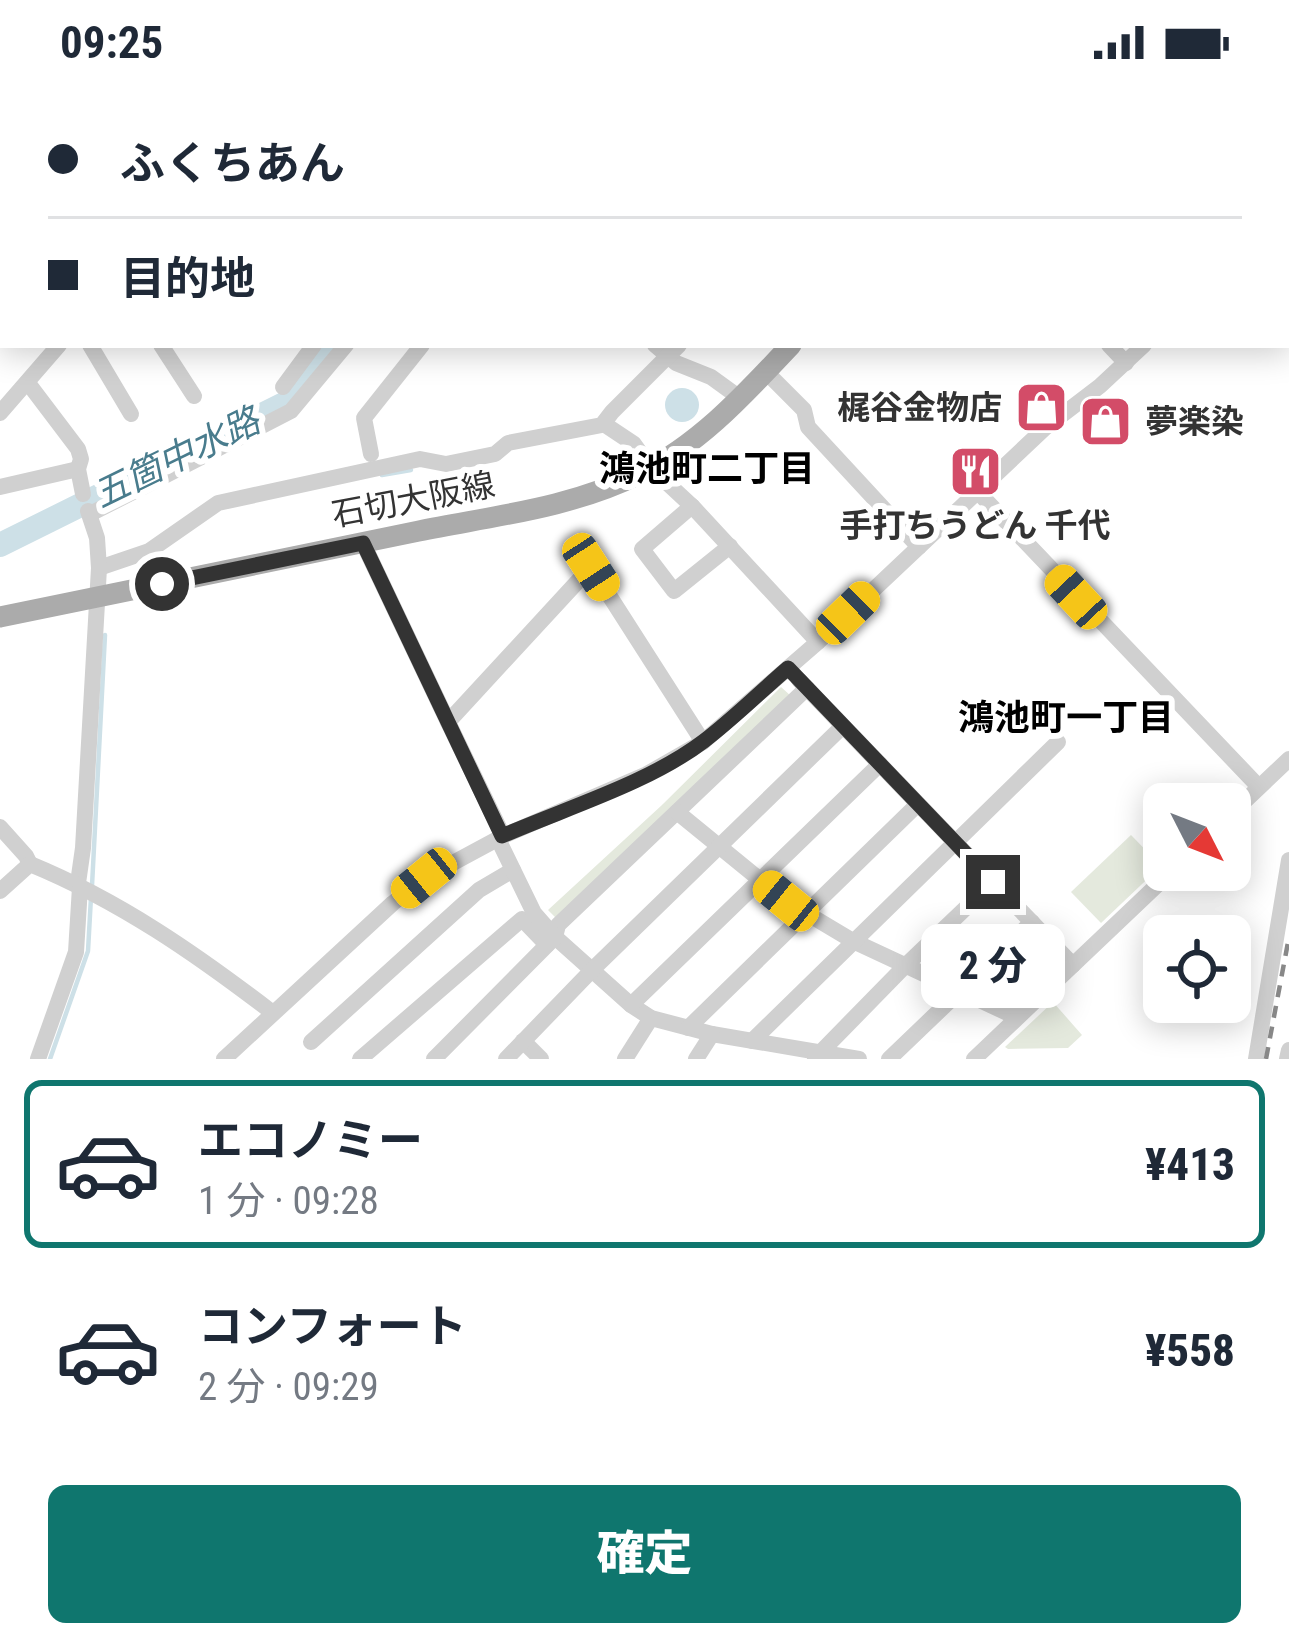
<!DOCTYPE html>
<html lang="ja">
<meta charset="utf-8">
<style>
:root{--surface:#fff;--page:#f6f6f7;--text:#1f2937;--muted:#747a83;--line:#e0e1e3;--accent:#0f766e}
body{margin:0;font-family:"Roboto Condensed","Noto Sans JP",sans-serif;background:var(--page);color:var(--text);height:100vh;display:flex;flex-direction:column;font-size:45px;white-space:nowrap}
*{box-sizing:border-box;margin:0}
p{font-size:39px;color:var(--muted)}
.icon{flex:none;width:66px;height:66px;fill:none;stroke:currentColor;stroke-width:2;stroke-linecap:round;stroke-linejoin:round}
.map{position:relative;height:975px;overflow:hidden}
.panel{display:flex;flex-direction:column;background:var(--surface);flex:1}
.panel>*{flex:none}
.guide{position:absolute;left:0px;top:0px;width:1290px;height:264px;box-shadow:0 6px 30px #0003;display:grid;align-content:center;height:264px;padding:0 48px;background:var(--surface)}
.needle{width:78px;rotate:132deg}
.tools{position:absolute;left:1143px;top:699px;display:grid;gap:24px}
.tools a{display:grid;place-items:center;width:108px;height:108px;border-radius:18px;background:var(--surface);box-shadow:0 6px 30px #0003;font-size:60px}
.end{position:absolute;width:54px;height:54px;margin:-27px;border:15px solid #333;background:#fff;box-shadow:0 0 0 6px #fff}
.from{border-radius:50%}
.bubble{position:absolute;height:84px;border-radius:18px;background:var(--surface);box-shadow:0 6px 30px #0003;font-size:39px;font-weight:800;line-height:84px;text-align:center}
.car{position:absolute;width:36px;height:72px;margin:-36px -18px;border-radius:15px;box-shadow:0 0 9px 3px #0007;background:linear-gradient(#f5c518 24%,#345 0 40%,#f5c518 0 76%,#345 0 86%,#f5c518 0)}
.guide b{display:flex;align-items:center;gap:42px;height:114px;font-size:45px}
.guide b+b{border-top:3px solid var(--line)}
.guide i{width:30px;height:30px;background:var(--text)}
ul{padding:21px 0 0;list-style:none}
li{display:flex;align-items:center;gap:36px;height:168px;margin:0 24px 18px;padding:0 24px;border:6px solid transparent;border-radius:18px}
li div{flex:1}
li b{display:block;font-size:45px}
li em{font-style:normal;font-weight:800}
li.current{border-color:var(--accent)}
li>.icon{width:108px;height:108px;stroke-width:1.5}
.cta{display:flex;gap:24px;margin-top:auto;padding:24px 48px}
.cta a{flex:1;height:138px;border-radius:18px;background:var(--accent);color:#fff;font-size:48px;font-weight:800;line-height:138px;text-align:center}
.status{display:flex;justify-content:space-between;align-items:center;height:84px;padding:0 60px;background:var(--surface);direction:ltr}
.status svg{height:33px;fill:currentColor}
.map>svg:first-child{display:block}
.green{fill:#e4e9dd}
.water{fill:#cde0e7}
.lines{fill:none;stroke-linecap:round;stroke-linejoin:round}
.stream{stroke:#cde0e7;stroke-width:4.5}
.river{stroke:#cde0e7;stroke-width:24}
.minor{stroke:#d0d0d0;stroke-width:16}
.major{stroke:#ababab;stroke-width:21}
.rail{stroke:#888;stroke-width:4.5;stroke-dasharray:12 9;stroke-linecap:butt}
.route{stroke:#333;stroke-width:15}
.labels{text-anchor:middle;stroke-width:12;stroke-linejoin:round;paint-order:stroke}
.poi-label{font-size:33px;font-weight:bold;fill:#333;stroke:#fff;text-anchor:end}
.street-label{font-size:33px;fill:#333;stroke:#fff}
.water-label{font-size:36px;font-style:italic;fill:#497c8d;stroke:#fff}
.neighbourhood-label{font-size:36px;font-weight:bold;fill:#000;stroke:#fff}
</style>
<div class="status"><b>09:25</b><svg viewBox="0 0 49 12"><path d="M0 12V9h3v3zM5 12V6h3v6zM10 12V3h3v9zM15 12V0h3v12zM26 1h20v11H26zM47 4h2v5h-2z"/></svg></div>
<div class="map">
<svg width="1289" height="975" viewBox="0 0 1289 975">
<rect width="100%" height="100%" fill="#fff"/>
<g class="green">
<path d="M781 603 791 612 559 837 548 826 662 721Z"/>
<path d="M1131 751 1161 782 1101 839 1071 808Z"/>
<path d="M1053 918 1082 951 1068 964 1008 965 1005 963Z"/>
</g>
<circle class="water" cx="682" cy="321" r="17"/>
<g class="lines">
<g class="stream">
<path d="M382 391 411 386"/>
<path d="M92 802 105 551"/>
<path d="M50 975 88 867 91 813"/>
</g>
<g class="river">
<path d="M30 3 32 0"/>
<path d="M529 3 531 0"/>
<path d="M0 48 3 43"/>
<path d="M0 461 288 318 332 261"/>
</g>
<g class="minor">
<path d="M82 0 85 3"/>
<path d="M215 0 219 3"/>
<path d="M396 0 400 3"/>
<path d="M847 0 849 3"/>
<path d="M1271 0 1274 3"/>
<path d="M43 3 45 0"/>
<path d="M123 3 125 0"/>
<path d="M189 3 191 0"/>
<path d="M266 3 269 0"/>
<path d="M322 3 324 0"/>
<path d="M367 3 370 0"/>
<path d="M413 3 415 0"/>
<path d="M459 3 461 0"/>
<path d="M504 3 506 0"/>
<path d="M540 3 542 0"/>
<path d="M913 3 915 0"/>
<path d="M1287 16 1289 18"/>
<path d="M0 64 3 60"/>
<path d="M0 117 3 122"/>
<path d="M1287 123 1289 121"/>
<path d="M90 261 131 330"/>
<path d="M161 261 194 312"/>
<path d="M655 261 676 279 711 293 740 314"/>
<path d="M1109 261 1126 279"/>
<path d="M766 288 804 326 808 343 919 463"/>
<path d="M28 299 78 365 81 375 78 385 83 410"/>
<path d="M283 303 314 261"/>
<path d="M0 329 59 261"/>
<path d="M604 340 634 360 651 384 692 422 818 558"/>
<path d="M371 370 364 334 422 261"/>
<path d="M0 403 78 385"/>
<path d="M977 407 1259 703"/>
<path d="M692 422 642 465 674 507 730 462"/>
<path d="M90 430 291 327 346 261"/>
<path d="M363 459 448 638"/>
<path d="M99 484 149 467 218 419 420 375 446 380 495 370 508 359 602 341 612 328 679 261"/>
<path d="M799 596 1073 881"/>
<path d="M807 604 558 841 555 853 631 921 651 934 712 950 859 975"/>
<path d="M677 728 786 817 853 857 1016 933"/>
<path d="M1230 731 1289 675"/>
<path d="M0 743 26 772 30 780"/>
<path d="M503 752 448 638 591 483 703 658"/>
<path d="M78 799 83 764 99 484 97 454 88 427"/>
<path d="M0 807 30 780C120 817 196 870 273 929"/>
<path d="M631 921 880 680"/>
<path d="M688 944 918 720"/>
<path d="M523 957 541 975"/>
<path d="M752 957 1058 658"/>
<path d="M311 958 479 806 513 786"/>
<path d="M815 974 905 882 993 798"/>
<path d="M38 975 76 868 80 803"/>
<path d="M224 975 393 819 425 794 503 752 647 690 703 658 818 558 1045 344 1100 302 1144 261"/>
<path d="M360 975 522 835 547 861"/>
<path d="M434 975 555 853 534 829 498 755"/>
<path d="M506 975 593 885 843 642"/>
<path d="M625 975 651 934"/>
<path d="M696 975 712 950"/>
<path d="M889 975 1032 838"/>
<path d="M974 975 1173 786"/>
<path d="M1256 975 1289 776"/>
<path d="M1287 975 1289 966"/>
</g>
<g class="major">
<path d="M1025 3 1028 0"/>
<path d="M0 533C140 504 280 475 419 447 493 432 571 424 639 390 700 360 745 310 791 261"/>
</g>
<path class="rail" d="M1266 975 1289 853"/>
</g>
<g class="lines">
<path class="route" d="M162 500 363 459 502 752C566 724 649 699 704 657 733 635 760 608 788 584L993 798"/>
</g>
<defs>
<symbol id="shop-square" viewBox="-11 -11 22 22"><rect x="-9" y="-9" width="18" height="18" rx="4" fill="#d34c68" stroke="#fff"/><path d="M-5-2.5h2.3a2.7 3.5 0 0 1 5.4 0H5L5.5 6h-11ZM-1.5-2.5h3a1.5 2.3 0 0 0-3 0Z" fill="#fff"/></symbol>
<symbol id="restaurant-square" viewBox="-11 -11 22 22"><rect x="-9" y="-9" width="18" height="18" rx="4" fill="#d34c68" stroke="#fff"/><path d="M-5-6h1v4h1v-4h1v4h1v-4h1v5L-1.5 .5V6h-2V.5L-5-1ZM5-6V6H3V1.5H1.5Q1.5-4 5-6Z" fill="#fff"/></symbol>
</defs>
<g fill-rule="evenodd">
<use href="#shop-square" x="1012" y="294" width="59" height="59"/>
<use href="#shop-square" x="1076" y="308" width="59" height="59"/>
<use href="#restaurant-square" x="946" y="358" width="59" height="59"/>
</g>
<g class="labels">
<g class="poi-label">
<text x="1002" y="335">梶谷金物店</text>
<text x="1145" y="349" text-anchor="start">夢楽染</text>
<text x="975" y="453" text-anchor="middle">手打ちうどん 千代</text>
</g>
<g class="street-label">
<text transform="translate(413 415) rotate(-11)" y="12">石切大阪線</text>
</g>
<g class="water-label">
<text transform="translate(176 373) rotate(-26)" y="13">五箇中水路</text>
</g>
<g class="neighbourhood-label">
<text x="707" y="397">鴻池町二丁目</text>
<text x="1066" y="646">鴻池町一丁目</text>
</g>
</g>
</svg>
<div class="tools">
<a><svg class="needle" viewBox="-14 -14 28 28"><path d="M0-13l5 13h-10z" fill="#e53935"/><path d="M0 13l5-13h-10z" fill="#747a83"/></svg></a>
<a><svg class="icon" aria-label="locate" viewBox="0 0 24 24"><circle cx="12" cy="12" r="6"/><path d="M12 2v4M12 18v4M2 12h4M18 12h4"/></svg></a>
</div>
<i class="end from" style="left:162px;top:500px"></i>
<i class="end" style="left:993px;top:798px"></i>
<div class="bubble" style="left:921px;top:840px;width:144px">2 分</div>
<i class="car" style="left:591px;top:483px;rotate:147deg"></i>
<i class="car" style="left:1076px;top:513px;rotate:317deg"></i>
<i class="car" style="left:848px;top:529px;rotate:46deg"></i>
<i class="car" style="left:424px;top:794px;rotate:231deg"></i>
<i class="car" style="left:786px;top:817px;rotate:309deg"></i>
<div class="guide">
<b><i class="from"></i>ふくちあん</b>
<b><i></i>目的地</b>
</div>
</div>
<section class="panel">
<ul>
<li class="current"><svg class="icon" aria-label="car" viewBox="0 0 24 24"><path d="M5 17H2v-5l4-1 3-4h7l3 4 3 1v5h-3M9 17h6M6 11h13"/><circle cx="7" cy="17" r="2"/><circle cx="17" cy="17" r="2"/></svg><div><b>エコノミー</b><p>1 分 · 09:28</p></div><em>¥413</em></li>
<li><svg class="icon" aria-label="car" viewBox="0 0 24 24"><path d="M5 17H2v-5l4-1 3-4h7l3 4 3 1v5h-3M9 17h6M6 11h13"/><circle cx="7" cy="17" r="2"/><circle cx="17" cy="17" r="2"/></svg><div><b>コンフォート</b><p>2 分 · 09:29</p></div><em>¥558</em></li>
</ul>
<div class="cta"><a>確定</a></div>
</section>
